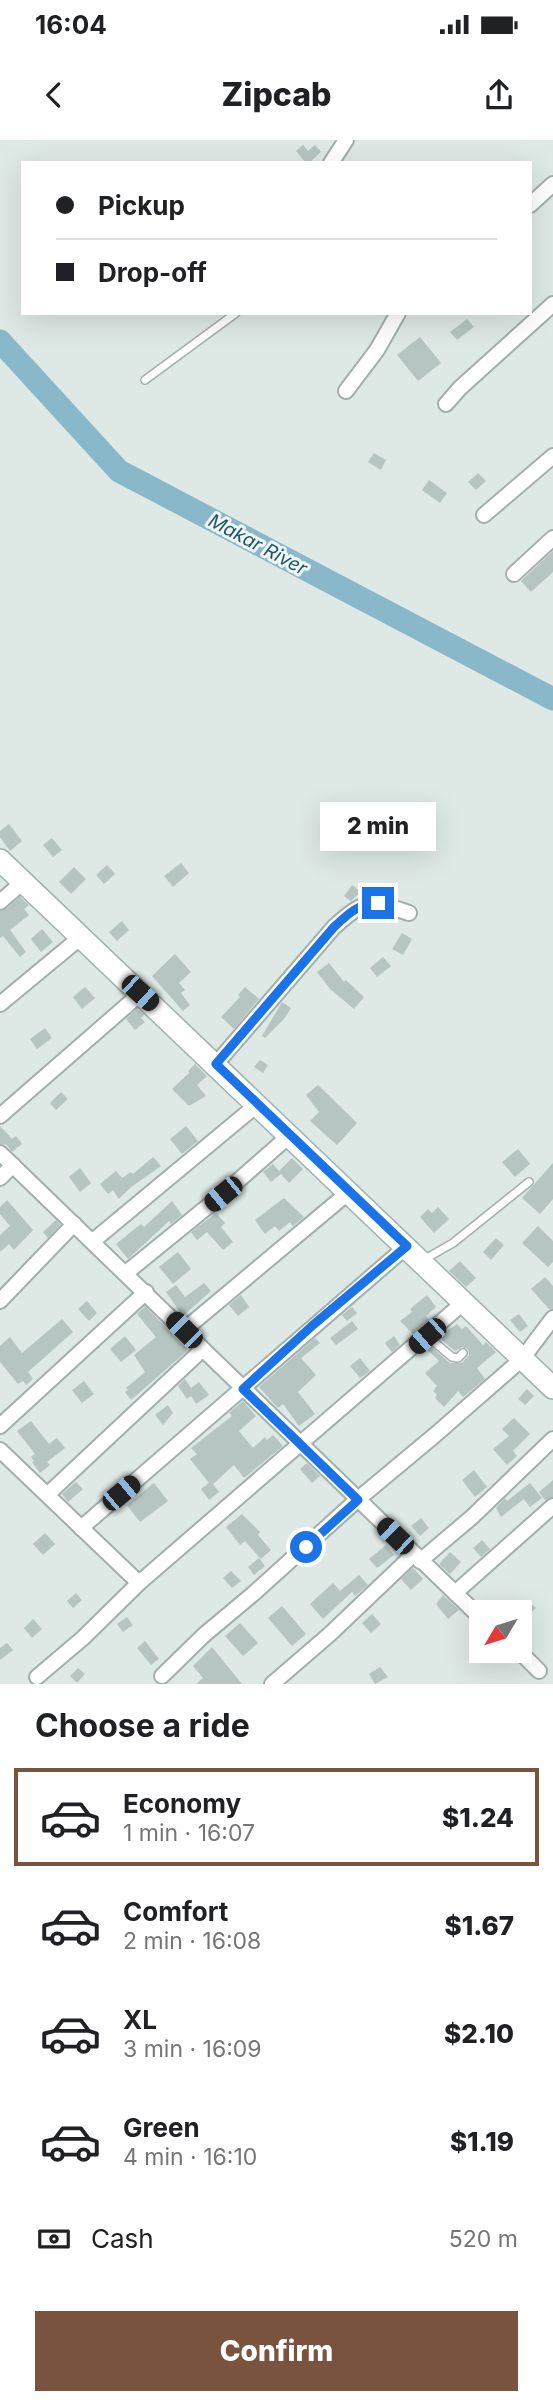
<!DOCTYPE html>
<meta charset="utf-8">
<style>
:root{--surface:#fff;--page:#f2f2f2;--text:#202124;--muted:#757577;--line:#e0e0e0;--accent:#79533e}
body{margin:0;font-family:Inter,sans-serif;background:var(--page);color:var(--text);height:100vh;display:flex;flex-direction:column;font-size:26px;white-space:nowrap}
*{box-sizing:border-box;margin:0}
p{font-size:23px;color:var(--muted)}
.icon{flex:none;width:38px;height:38px;fill:none;stroke:currentColor;stroke-width:2;stroke-linecap:round;stroke-linejoin:round}
.map{position:relative;height:1544px;overflow:hidden}
.panel{display:flex;flex-direction:column;background:var(--surface);flex:1}
.panel>*{flex:none}
.hud{position:absolute;left:21px;top:21px;width:511px;height:154px;border-radius:0px;box-shadow:0 7px 28px #0002;display:grid;align-content:center;height:154px;padding:0 35px;background:var(--surface)}
.needle{width:46px;rotate:232deg}
.buttons{position:absolute;left:469px;top:1460px;display:grid;gap:14px}
.buttons a{display:grid;place-items:center;width:63px;height:63px;border-radius:0px;background:var(--surface);box-shadow:0 7px 28px #0002;font-size:35px}
.end{position:absolute;width:32px;height:32px;margin:-16px;border:9px solid #1a73e8;background:#fff;box-shadow:0 0 0 4px #fff}
.from{border-radius:50%}
.bubble{position:absolute;height:49px;border-radius:0px;background:var(--surface);box-shadow:0 7px 28px #0002;font-size:23px;font-weight:800;line-height:49px;text-align:center}
.car{position:absolute;width:21px;height:42px;margin:-21px -10px;border-radius:9px;box-shadow:0 0 5px 2px #0007;background:linear-gradient(#222 24%,#8ab4d8 0 40%,#222 0 76%,#8ab4d8 0 86%,#222 0)}
.hud b{display:flex;align-items:center;gap:24px;height:66px;font-size:26px}
.hud b+b{border-top:2px solid var(--line)}
.hud i{width:18px;height:18px;background:var(--text)}
ul{padding:0;list-style:none}
li{display:flex;align-items:center;gap:21px;height:98px;margin:0 14px 10px;padding:0 21px;border:4px solid transparent;border-radius:0px}
li div{flex:1}
li b{display:block;font-size:26px}
li em{font-style:normal;font-weight:800}
li.current{border-color:var(--accent)}
li>.icon{width:63px;height:63px;stroke-width:1.5}
h2{padding:0 35px;font-size:32px;line-height:84px}
.pay{display:flex;align-items:center;gap:18px;height:77px;padding:0 35px;font-size:26px}
.pay p{margin-inline-start:auto}
.primary-button{display:flex;gap:14px;margin-top:auto;padding:14px 35px}
.primary-button a{flex:1;height:80px;border-radius:0px;background:var(--accent);color:#fff;font-size:28px;font-weight:800;line-height:80px;text-align:center}
.status{display:flex;justify-content:space-between;align-items:center;height:49px;padding:0 35px;background:var(--surface);direction:ltr}
.status svg{height:19px;fill:currentColor}
header{display:flex;justify-content:space-between;align-items:center;height:91px;padding:0 35px;background:var(--surface);font-size:32px;font-weight:800}
.map>svg:first-child{display:block}
.lines{fill:none;stroke-linecap:round;stroke-linejoin:round}
.river{stroke:#89b8ca;stroke-width:23}
.building{fill:#b6c5c1}
.lane-casing{stroke:#a2afac;stroke-width:10}
.street-casing{stroke:#a2afac;stroke-width:18}
.secondary-casing{stroke:#9eb3ae;stroke-width:24}
.lane{stroke:#fff;stroke-width:7}
.street{stroke:#fff;stroke-width:14}
.secondary{stroke:#fff;stroke-width:21}
.route{stroke:#1a73e8;stroke-width:9}
.labels{text-anchor:middle;stroke-width:6;stroke-linejoin:round;paint-order:stroke}
.water-label{font-size:19px;font-style:italic;fill:#20566c;stroke:#eef5f2}
</style>
<div class="status"><b>16:04</b><svg viewBox="0 0 49 12"><path d="M0 12V9h3v3zM5 12V6h3v6zM10 12V3h3v9zM15 12V0h3v12zM26 1h20v11H26zM47 4h2v5h-2z"/></svg></div>
<header><svg class="icon" aria-label="back" viewBox="0 0 24 24"><path d="M15 5l-7 7 7 7"/></svg>Zipcab<svg class="icon" aria-label="share" viewBox="0 0 24 24"><path d="M12 15V3M7 8l5-5 5 5M5 13v7h14v-7"/></svg></header>
<div class="map">
<svg width="553" height="1544" viewBox="0 0 553 1544">
<rect width="100%" height="100%" fill="#dee8e5"/>
<g class="lines">
<path class="river" d="M0 201 119 331 553 559"/>
</g>
<g class="building">
<path d="M303 5 308 11 315 5 321 12 309 23H306L296 11Z"/>
<path d="M467 179 474 187 457 200 450 192Z"/>
<path d="M420 197 441 223 418 241 397 215Z"/>
<path d="M374 313 386 320 381 330 368 322Z"/>
<path d="M478 333 486 341 476 350 468 342Z"/>
<path d="M429 340 447 353 440 363 422 350Z"/>
<path d="M553 411V432L531 452 521 441Z"/>
<path d="M9 684 22 701 10 711 0 697V691Z"/>
<path d="M52 698 62 710 53 717 43 705Z"/>
<path d="M181 723 189 733 173 747 164 736Z"/>
<path d="M107 725 115 734 104 744 96 735Z"/>
<path d="M74 727 86 739 71 754 59 742Z"/>
<path d="M352 745 361 752 351 761 344 756Z"/>
<path d="M20 757 29 765 24 769 29 775 10 790 26 812 20 817 3 796 0 798V771L6 769Z"/>
<path d="M122 781 129 790 117 801 109 792Z"/>
<path d="M42 789 53 802 41 812 31 799Z"/>
<path d="M402 793 412 799 403 815 392 809Z"/>
<path d="M175 814 191 832 179 843 185 850 181 853 190 865 183 871 152 836Z"/>
<path d="M383 817 391 826 377 837 370 828Z"/>
<path d="M329 823 344 842 346 840 364 857 354 869 330 849 317 832Z"/>
<path d="M85 847 95 858 82 869 73 857Z"/>
<path d="M245 847 259 859 234 889 221 877 240 857 238 855Z"/>
<path d="M282 862 291 868 284 879 265 898 262 896Z"/>
<path d="M137 869 144 875 141 878 145 882 135 890 126 879Z"/>
<path d="M45 888 52 898 37 909 30 899Z"/>
<path d="M260 920 268 925 263 933 254 927Z"/>
<path d="M195 924 207 936 197 945 206 956 189 966 172 949 189 933 188 931Z"/>
<path d="M318 945 357 983 337 1005 310 981 319 972 306 955Z"/>
<path d="M61 952 68 959 56 970 50 963Z"/>
<path d="M0 986 12 999 16 996 22 1004 12 1012 7 1005 0 1004Z"/>
<path d="M186 986 198 1001 182 1014 170 999Z"/>
<path d="M518 1009 530 1024 515 1037 502 1022Z"/>
<path d="M153 1017 161 1026 130 1048 119 1059 113 1050 108 1054 100 1044 116 1031 122 1038 131 1032 133 1034Z"/>
<path d="M292 1018 303 1029 289 1043 281 1034 271 1042 263 1032 273 1024 279 1031Z"/>
<path d="M553 1023V1059L540 1074 522 1058Z"/>
<path d="M80 1028 91 1043 80 1052 69 1037Z"/>
<path d="M284 1058 304 1077 293 1086 290 1082 279 1091 275 1086 265 1094 255 1080Z"/>
<path d="M7 1060 33 1090 14 1110 9 1104 0 1112V1095L10 1086 0 1074V1067Z"/>
<path d="M172 1061 182 1075 171 1084 169 1081 128 1119 116 1104 141 1084 144 1087Z"/>
<path d="M438 1067 449 1079 434 1093 420 1077 428 1069 432 1073Z"/>
<path d="M216 1073 225 1083 221 1087 233 1102 223 1110 207 1092 197 1100 191 1092Z"/>
<path d="M56 1080 60 1085 48 1098 43 1092Z"/>
<path d="M538 1086 553 1101V1122L548 1127 522 1103Z"/>
<path d="M496 1098 504 1105 491 1120 483 1112Z"/>
<path d="M178 1112 191 1129 173 1144 159 1127Z"/>
<path d="M460 1121 476 1138 466 1147 449 1131Z"/>
<path d="M545 1137 553 1146V1169H549L531 1149Z"/>
<path d="M204 1143 211 1151 183 1176 166 1152 176 1145 185 1157Z"/>
<path d="M241 1155 249 1167 238 1176 229 1165Z"/>
<path d="M427 1155 436 1167 426 1176 429 1180 413 1194 400 1181 412 1172 410 1169Z"/>
<path d="M87 1161 97 1173 89 1181 78 1169Z"/>
<path d="M145 1166 188 1210 131 1260 125 1252 128 1250 126 1248 145 1232 134 1215 156 1197 137 1174Z"/>
<path d="M352 1167 357 1173 347 1181 342 1175Z"/>
<path d="M519 1174 528 1186 520 1192 510 1180Z"/>
<path d="M62 1179 73 1192 28 1232 33 1239 26 1245 23 1241 18 1244 0 1222V1206L10 1197 22 1213Z"/>
<path d="M352 1181 358 1189 336 1205 330 1198Z"/>
<path d="M457 1184 462 1189 466 1186 483 1205 486 1202 496 1212 477 1228 485 1239 463 1257 458 1251 444 1267 435 1258 437 1255 433 1251 437 1246 425 1233 439 1221 426 1208 429 1205 450 1223H462L469 1215 468 1209 462 1207 455 1211 438 1197Z"/>
<path d="M125 1196 136 1210 121 1222 110 1209Z"/>
<path d="M394 1196 400 1205 392 1212 385 1203Z"/>
<path d="M315 1198 320 1203 301 1218 316 1235 298 1252 315 1274 299 1286 283 1264 278 1268 259 1247Z"/>
<path d="M360 1218 370 1231 360 1238 350 1226Z"/>
<path d="M185 1239 191 1248 199 1242 209 1255 196 1264 191 1256 187 1259 178 1246Z"/>
<path d="M84 1241 94 1254 82 1263 72 1250Z"/>
<path d="M527 1249 534 1256 525 1265 518 1259Z"/>
<path d="M243 1261 256 1276 239 1291 253 1308 265 1297 267 1300 273 1295 283 1306 244 1338 234 1325 213 1344 219 1352 209 1360 201 1349 209 1343 190 1319 197 1314 191 1308 232 1276 229 1273Z"/>
<path d="M168 1265 173 1273 163 1285 155 1275Z"/>
<path d="M514 1278 530 1294 513 1311 517 1316 507 1325 493 1309 509 1296 502 1289Z"/>
<path d="M31 1281 49 1304 57 1298 65 1308 47 1322 50 1325 40 1333 32 1322 34 1321 31 1317 35 1314 17 1291Z"/>
<path d="M307 1323 320 1336 312 1343 300 1329Z"/>
<path d="M474 1330 487 1347 475 1357 462 1340Z"/>
<path d="M553 1340V1357L545 1360 539 1352Z"/>
<path d="M76 1342 83 1349 68 1362 62 1354Z"/>
<path d="M154 1343 168 1361 140 1382 127 1365Z"/>
<path d="M530 1343 542 1358 530 1367 524 1359 501 1377 496 1368 505 1358 507 1361Z"/>
<path d="M242 1374 260 1392 258 1395 271 1410 261 1419 245 1401 240 1405 226 1387Z"/>
<path d="M421 1378 429 1388 420 1396 411 1386Z"/>
<path d="M45 1393 55 1404 43 1415 33 1404Z"/>
<path d="M482 1400 490 1409 481 1417 473 1408Z"/>
<path d="M386 1405 394 1415 377 1428 369 1419Z"/>
<path d="M450 1412 461 1422 450 1434 439 1424Z"/>
<path d="M259 1418 265 1426 254 1435 248 1427Z"/>
<path d="M413 1428 423 1439 411 1450 401 1439Z"/>
<path d="M231 1431 241 1441 232 1448 223 1438Z"/>
<path d="M359 1435 368 1445 355 1456 352 1452 323 1479 310 1464 333 1443 340 1451Z"/>
<path d="M76 1453 82 1460 73 1468 67 1461Z"/>
<path d="M443 1455 459 1470 448 1479 436 1464Z"/>
<path d="M528 1461 536 1468 520 1483V1468Z"/>
<path d="M282 1466 306 1494 292 1506 268 1478Z"/>
<path d="M372 1474 381 1484 371 1493 362 1483Z"/>
<path d="M127 1477 133 1485 123 1492 117 1484Z"/>
<path d="M33 1479 42 1489 32 1498 24 1488Z"/>
<path d="M240 1483 258 1503 243 1516 225 1496Z"/>
<path d="M145 1501 159 1519 151 1525 137 1508Z"/>
<path d="M7 1503 13 1510 0 1520V1508Z"/>
<path d="M212 1507 242 1544H196L203 1538 193 1526Z"/>
<path d="M380 1527 388 1537 375 1544 369 1534Z"/>
<path d="M78 1528 85 1534 77 1543 70 1536Z"/>
</g>
<g class="lines">
<defs>
<g id="lane">
<path d="M145 240 236 173"/>
<path d="M425 1119 453 1103 529 1042"/>
<path d="M427 1196 452 1217 458 1218 463 1213"/>
</g>
<g id="street">
<path d="M331 23 346 0"/>
<path d="M530 65 553 44"/>
<path d="M346 251 377 210 398 173"/>
<path d="M446 264 460 248 553 164"/>
<path d="M484 375 553 316"/>
<path d="M514 434 553 398"/>
<path d="M0 762 23 742"/>
<path d="M0 864 81 797"/>
<path d="M216 924 334 787C366 758 370 760 409 773"/>
<path d="M0 976 140 854"/>
<path d="M0 1013 481 1478"/>
<path d="M0 1038 13 1025"/>
<path d="M93 1101 258 964"/>
<path d="M126 1133 223 1054 289 996"/>
<path d="M0 1161 74 1084"/>
<path d="M184 1190 349 1052"/>
<path d="M0 1286 146 1152"/>
<path d="M0 1310 139 1443"/>
<path d="M48 1354 203 1209"/>
<path d="M81 1388 407 1106"/>
<path d="M420 1421 472 1377 553 1299"/>
<path d="M455 1453 553 1366"/>
<path d="M518 1510 539 1531"/>
<path d="M162 1536 204 1495 253 1454 357 1360 435 1295 522 1219 553 1178"/>
<path d="M37 1537 83 1498 139 1443 463 1163"/>
<path d="M272 1544 330 1494 414 1414"/>
</g>
<path id="secondary" d="M0 720 553 1248"/>
</defs>
<use href="#lane" class="lane-casing"/>
<use href="#street" class="street-casing"/>
<use href="#secondary" class="secondary-casing"/>
<use href="#lane" class="lane"/>
<use href="#street" class="street"/>
<use href="#secondary" class="secondary"/>
</g>
<g class="lines">
<path class="route" d="M306 1407 358 1360 243 1249 313 1185 407 1106 216 924 334 787C349 773 358 764 378 763"/>
</g>
<g class="labels">
<g class="water-label">
<text transform="translate(258 404) rotate(28)" y="7">Makar River</text>
</g>
</g>
</svg>
<div class="buttons">
<a><svg class="needle" viewBox="-14 -14 28 28"><path d="M0-13l5 13h-10z" fill="#e53935"/><path d="M0 13l5-13h-10z" fill="#757577"/></svg></a>
</div>
<i class="end from" style="left:306px;top:1407px"></i>
<i class="end" style="left:378px;top:763px"></i>
<div class="bubble" style="left:320px;top:662px;width:116px">2 min</div>
<i class="car" style="left:140px;top:853px;rotate:132deg"></i>
<i class="car" style="left:223px;top:1054px;rotate:231deg"></i>
<i class="car" style="left:184px;top:1190px;rotate:315deg"></i>
<i class="car" style="left:427px;top:1196px;rotate:229deg"></i>
<i class="car" style="left:121px;top:1353px;rotate:50deg"></i>
<i class="car" style="left:395px;top:1396px;rotate:314deg"></i>
<div class="hud">
<b><i class="from"></i>Pickup</b>
<b><i></i>Drop-off</b>
</div>
</div>
<section class="panel">
<h2>Choose a ride</h2>
<ul>
<li class="current"><svg class="icon" aria-label="car" viewBox="0 0 24 24"><path d="M5 17H2v-5l4-1 3-4h7l3 4 3 1v5h-3M9 17h6M6 11h13"/><circle cx="7" cy="17" r="2"/><circle cx="17" cy="17" r="2"/></svg><div><b>Economy</b><p>1 min · 16:07</p></div><em>$1.24</em></li>
<li><svg class="icon" aria-label="car" viewBox="0 0 24 24"><path d="M5 17H2v-5l4-1 3-4h7l3 4 3 1v5h-3M9 17h6M6 11h13"/><circle cx="7" cy="17" r="2"/><circle cx="17" cy="17" r="2"/></svg><div><b>Comfort</b><p>2 min · 16:08</p></div><em>$1.67</em></li>
<li><svg class="icon" aria-label="car" viewBox="0 0 24 24"><path d="M5 17H2v-5l4-1 3-4h7l3 4 3 1v5h-3M9 17h6M6 11h13"/><circle cx="7" cy="17" r="2"/><circle cx="17" cy="17" r="2"/></svg><div><b>XL</b><p>3 min · 16:09</p></div><em>$2.10</em></li>
<li><svg class="icon" aria-label="car" viewBox="0 0 24 24"><path d="M5 17H2v-5l4-1 3-4h7l3 4 3 1v5h-3M9 17h6M6 11h13"/><circle cx="7" cy="17" r="2"/><circle cx="17" cy="17" r="2"/></svg><div><b>Green</b><p>4 min · 16:10</p></div><em>$1.19</em></li>
</ul>
<div class="pay"><svg class="icon" aria-label="cash" viewBox="0 0 24 24"><path d="M3 7h18v10H3z"/><circle cx="12" cy="12" r="2"/></svg>Cash<p>520 m</p></div>
<div class="primary-button"><a>Confirm</a></div>
</section>
